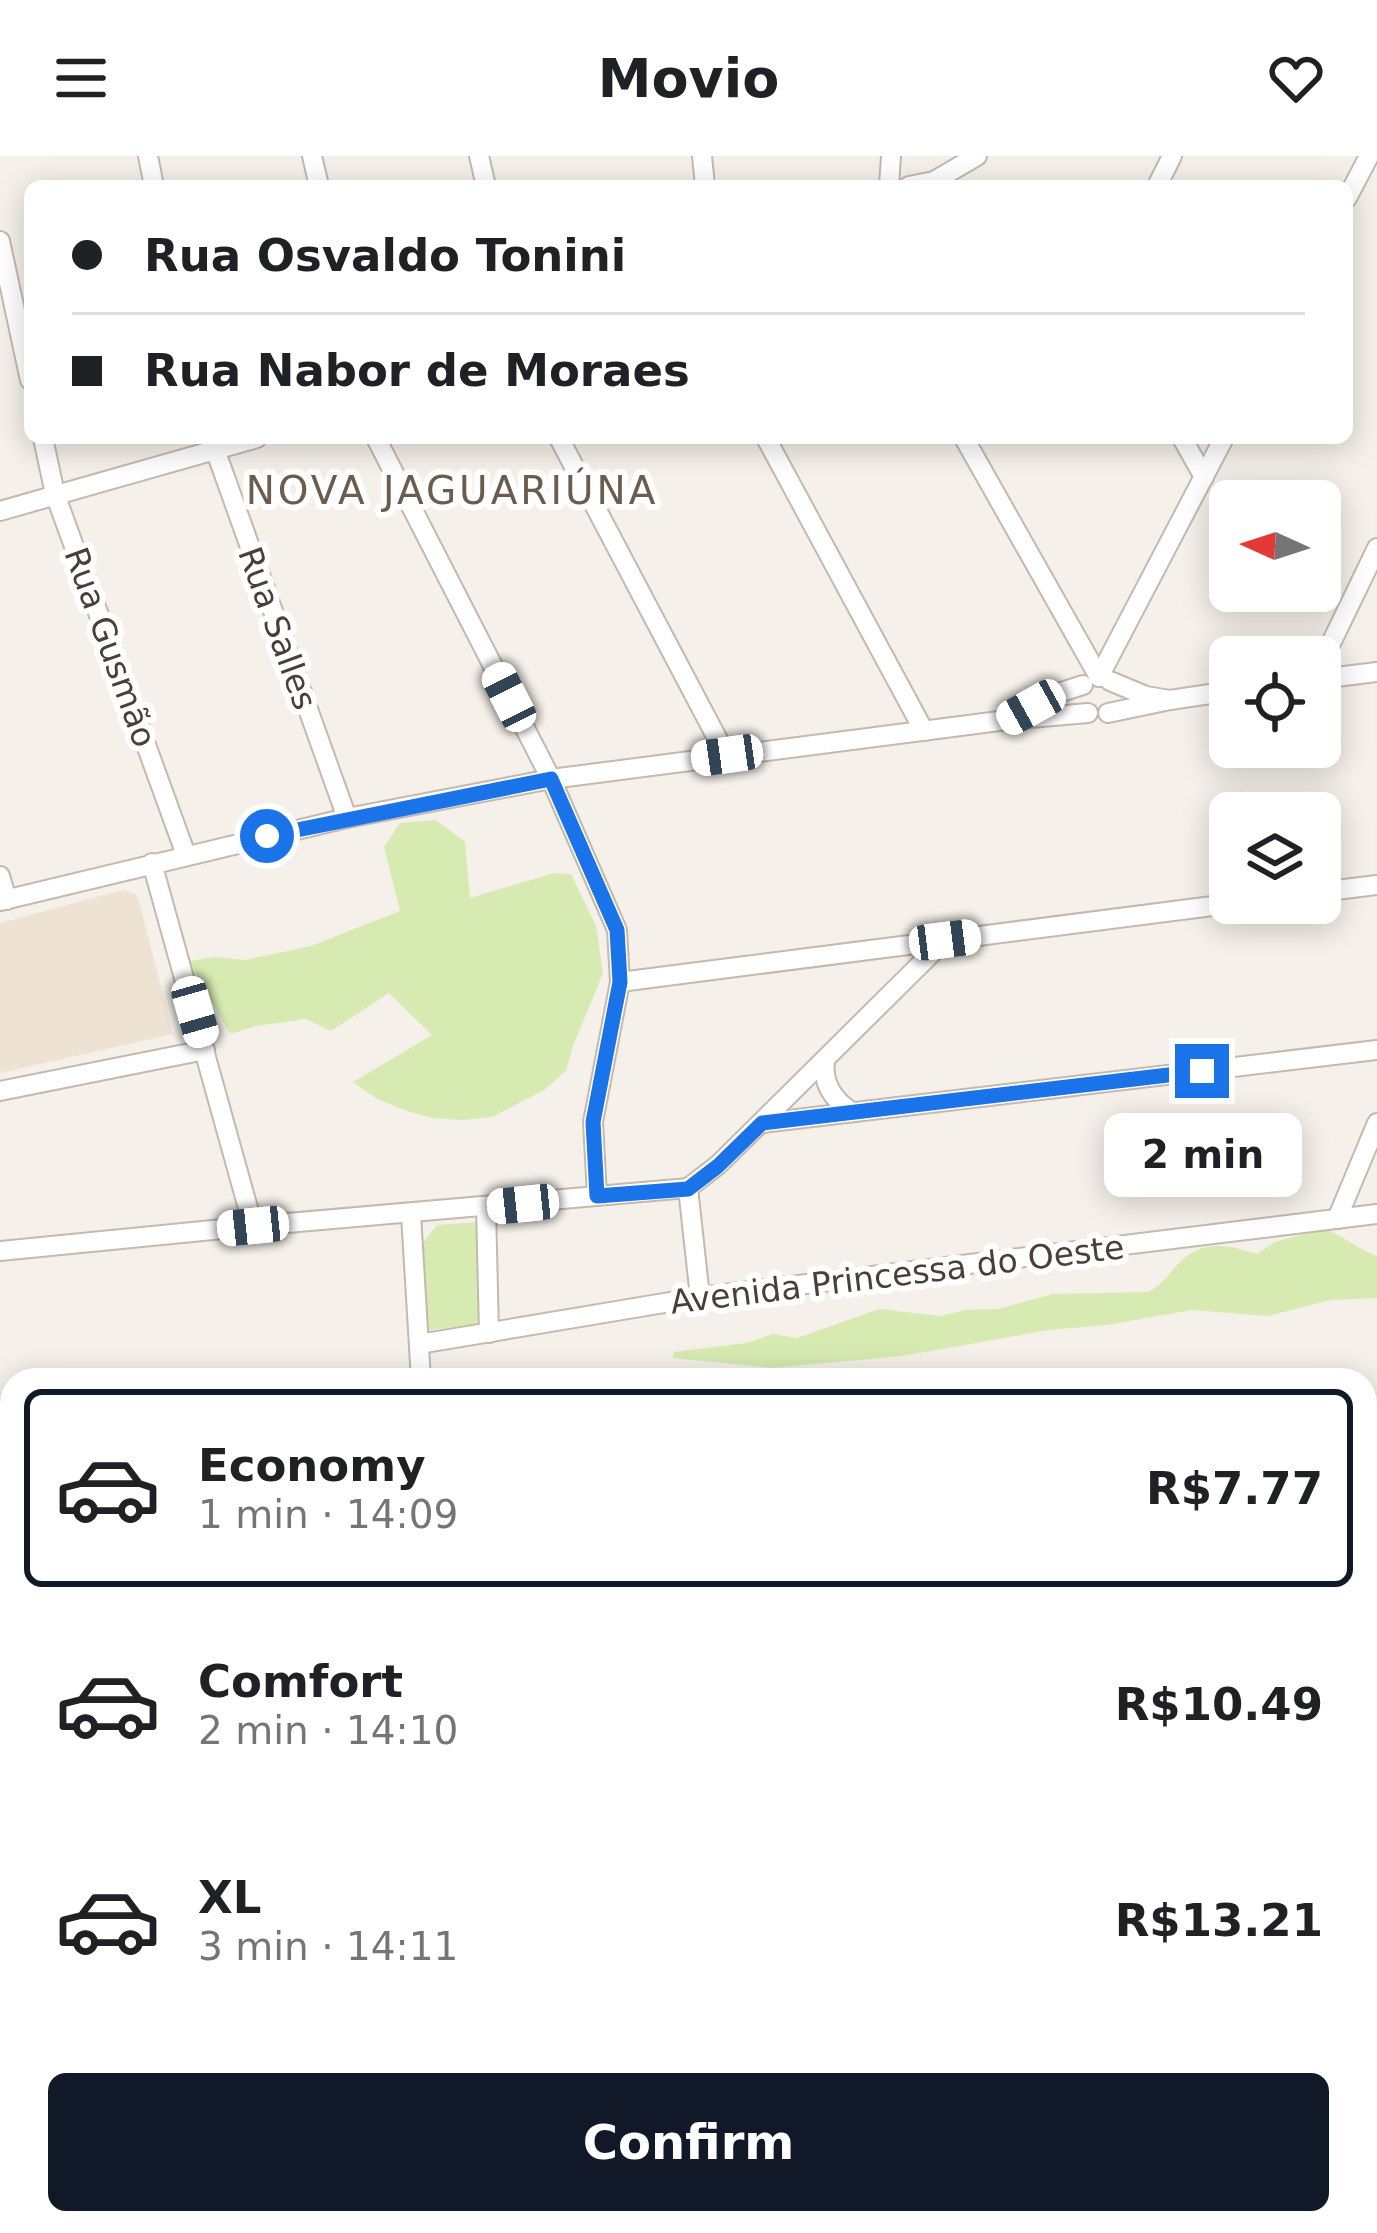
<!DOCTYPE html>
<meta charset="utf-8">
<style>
:root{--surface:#fff;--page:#f6f6f6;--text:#202124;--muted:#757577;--line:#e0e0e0;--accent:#111827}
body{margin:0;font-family:"DejaVu Sans",sans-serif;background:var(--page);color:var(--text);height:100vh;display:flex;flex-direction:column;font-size:45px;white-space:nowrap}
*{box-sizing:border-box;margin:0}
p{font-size:39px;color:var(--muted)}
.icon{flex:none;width:66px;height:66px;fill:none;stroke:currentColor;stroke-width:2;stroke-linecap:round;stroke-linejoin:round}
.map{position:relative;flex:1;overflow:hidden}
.details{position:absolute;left:0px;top:1212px;width:1377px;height:867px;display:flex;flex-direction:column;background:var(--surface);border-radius:36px 36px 0 0;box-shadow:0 6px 30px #0003}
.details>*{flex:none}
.top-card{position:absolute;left:24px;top:24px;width:1329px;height:264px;border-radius:18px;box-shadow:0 6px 30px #0003;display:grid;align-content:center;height:264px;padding:0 48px;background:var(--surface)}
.needle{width:78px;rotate:273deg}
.controls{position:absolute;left:1209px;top:324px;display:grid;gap:24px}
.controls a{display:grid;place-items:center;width:132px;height:132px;border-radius:18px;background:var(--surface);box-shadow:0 6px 30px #0003;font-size:60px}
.end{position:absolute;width:54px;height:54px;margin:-27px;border:15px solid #1a73e8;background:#fff;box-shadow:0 0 0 6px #fff}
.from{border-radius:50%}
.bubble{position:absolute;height:84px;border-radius:18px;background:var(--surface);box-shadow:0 6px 30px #0003;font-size:39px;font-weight:800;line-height:84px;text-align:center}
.car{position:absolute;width:36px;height:72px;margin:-36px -18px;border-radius:15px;box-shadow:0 0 9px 3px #0007;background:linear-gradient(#fff 24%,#345 0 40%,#fff 0 76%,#345 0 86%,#fff 0)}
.top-card b{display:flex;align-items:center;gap:42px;height:114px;font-size:45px}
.top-card b+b{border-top:3px solid var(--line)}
.top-card i{width:30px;height:30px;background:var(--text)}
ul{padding:21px 0 0;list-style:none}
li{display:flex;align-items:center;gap:36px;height:198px;margin:0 24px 18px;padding:0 24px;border:6px solid transparent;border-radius:18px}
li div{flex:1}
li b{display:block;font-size:45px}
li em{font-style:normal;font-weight:800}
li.active{border-color:var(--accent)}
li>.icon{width:108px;height:108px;stroke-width:1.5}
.action{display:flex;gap:24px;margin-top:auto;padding:24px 48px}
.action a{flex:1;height:138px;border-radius:18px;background:var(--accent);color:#fff;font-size:48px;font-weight:800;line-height:138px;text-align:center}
header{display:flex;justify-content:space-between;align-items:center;height:156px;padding:0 48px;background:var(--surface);font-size:54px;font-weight:800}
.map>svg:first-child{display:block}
.residential{fill:#e9e1d7}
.education{fill:#eee3d3}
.green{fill:#d7eab1}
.water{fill:#a4ddf2}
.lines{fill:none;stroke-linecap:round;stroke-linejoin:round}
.minor-casing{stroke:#c4b9ae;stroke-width:22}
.tertiary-casing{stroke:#c4b9ae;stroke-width:28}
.minor{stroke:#fff;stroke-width:18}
.tertiary{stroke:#fff;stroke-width:24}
.route{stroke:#1a73e8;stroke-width:15}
.labels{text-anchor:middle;stroke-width:12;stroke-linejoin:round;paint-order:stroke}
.street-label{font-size:33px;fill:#493f37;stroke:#fff}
.quarter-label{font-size:39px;letter-spacing:3px;fill:#6c5c4e;stroke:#fff}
</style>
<header><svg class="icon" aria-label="menu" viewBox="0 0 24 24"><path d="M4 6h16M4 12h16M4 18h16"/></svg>Movio<svg class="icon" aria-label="heart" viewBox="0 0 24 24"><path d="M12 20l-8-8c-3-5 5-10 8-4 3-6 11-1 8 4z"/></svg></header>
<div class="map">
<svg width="1377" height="2077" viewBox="0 0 1377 2077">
<rect width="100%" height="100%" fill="#f5f0e9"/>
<path class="residential" d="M12 1608V2067H94L0 2071V1609Z"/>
<path class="education" d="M123 734 135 738 139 745 173 878 0 917V767Z"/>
<g class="green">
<path d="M436 664 465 686 470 742 554 717 571 718 596 770 603 817 573 890 566 915 544 934 492 961 462 964 432 962 407 955 377 943 353 926 432 879 389 837 331 875 306 863 256 870 230 878 189 805 214 801 245 804 311 790 400 755 384 691 400 667Z"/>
<path d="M480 1066 484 1167 423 1175V1087L437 1069Z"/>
<path d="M1322 1073C1343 1078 1356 1093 1377 1100V1142L1331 1144 1268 1160 1192 1154 1107 1169 1049 1174 902 1200 773 1212 673 1202 674 1196 746 1187 773 1178 797 1182 879 1153 940 1160 965 1154 998 1153 1053 1138 1148 1136C1160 1130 1168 1120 1177 1109 1201 1083 1226 1088 1257 1098L1275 1086Z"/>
<path d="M1377 1466V1612L1365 1616V1468Z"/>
<path d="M309 2067H593L591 2077H301Z"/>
</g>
<path class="water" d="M568 2067H1215L1210 2077H997L993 2068 973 2077H568Z"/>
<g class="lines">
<defs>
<g id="minor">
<path d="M148 0 154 30"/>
<path d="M312 0 319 30"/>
<path d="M479 0 486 30"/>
<path d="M702 0 705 30"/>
<path d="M889 30 891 0"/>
<path d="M909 30 934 25 977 0"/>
<path d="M1157 30 1172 0"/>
<path d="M1347 42 1369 0"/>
<path d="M0 85 30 224"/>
<path d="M43 282 55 338 186 699"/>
<path d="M211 282 347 662"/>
<path d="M376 282 551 623 617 774 620 826 593 966 597 1040"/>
<path d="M559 282 726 599"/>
<path d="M766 282 924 575"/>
<path d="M964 282 1099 521"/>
<path d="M1182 282 1204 321"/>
<path d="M0 355 257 282"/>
<path d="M1320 510 1377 392"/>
<path d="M1099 521 1224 282"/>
<path d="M1320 523 1377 516"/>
<path d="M1083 529 1055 538 1007 564 1088 557"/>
<path d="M1170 544 1230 535"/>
<path d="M1108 557 1170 544 1146 540 1110 525"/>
<path d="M152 707 253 1070"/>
<path d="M0 720 7 744"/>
<path d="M1320 736 1377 729"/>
<path d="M0 745 347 662 551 623 1007 564"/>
<path d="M620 826 1236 747"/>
<path d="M825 904C822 927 833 944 852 956"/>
<path d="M0 935 205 894"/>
<path d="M762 967 1377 894"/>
<path d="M688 1032 718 1009 945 784"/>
<path d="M688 1032 700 1141"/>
<path d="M486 1051 489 1177"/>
<path d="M411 1058 421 1224"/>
<path d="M1337 1063 1377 967"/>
<path d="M0 1095 253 1070 688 1032"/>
<path d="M419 1188 700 1141 1377 1058"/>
<path d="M0 1601 12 1605"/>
<path d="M0 1710 12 1709"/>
<path d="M0 1877 12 1876"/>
<path d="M0 2044 12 2043"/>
</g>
<path id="tertiary" d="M1365 1899 1377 1904"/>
</defs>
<use href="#minor" class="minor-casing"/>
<use href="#tertiary" class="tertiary-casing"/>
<use href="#minor" class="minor"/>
<use href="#tertiary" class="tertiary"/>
</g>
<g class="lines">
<path class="route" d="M267 680 551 623 617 774 620 826 593 966 597 1040 688 1033 718 1010 762 967 1202 915"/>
</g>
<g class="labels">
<g class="street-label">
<text transform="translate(278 472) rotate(70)" y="12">Rua Salles</text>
<text transform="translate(111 491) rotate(70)" y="12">Rua Gusmão</text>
<text transform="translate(897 1118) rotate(-7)" y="12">Avenida Princessa do Oeste</text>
</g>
<g class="quarter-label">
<text x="452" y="348">NOVA JAGUARIÚNA</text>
</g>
</g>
</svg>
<div class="controls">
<a><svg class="needle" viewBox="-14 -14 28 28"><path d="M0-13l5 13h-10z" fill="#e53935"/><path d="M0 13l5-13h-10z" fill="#757577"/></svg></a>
<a><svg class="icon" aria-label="locate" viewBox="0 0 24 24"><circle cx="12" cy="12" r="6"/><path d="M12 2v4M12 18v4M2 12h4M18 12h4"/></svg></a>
<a><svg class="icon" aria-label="layers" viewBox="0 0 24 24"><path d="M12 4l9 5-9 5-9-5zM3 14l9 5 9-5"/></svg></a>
</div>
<i class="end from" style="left:267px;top:680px"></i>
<i class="end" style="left:1202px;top:915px"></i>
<div class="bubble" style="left:1104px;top:957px;width:198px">2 min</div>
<i class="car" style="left:509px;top:541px;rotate:333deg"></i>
<i class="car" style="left:1031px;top:551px;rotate:241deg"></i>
<i class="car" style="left:727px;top:599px;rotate:262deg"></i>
<i class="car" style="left:945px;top:784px;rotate:83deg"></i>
<i class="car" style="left:195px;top:856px;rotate:164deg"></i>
<i class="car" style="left:523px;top:1048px;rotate:264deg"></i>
<i class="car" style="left:253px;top:1070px;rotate:264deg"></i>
<div class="top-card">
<b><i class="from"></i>Rua Osvaldo Tonini</b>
<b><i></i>Rua Nabor de Moraes</b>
</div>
<section class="details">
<ul>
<li class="active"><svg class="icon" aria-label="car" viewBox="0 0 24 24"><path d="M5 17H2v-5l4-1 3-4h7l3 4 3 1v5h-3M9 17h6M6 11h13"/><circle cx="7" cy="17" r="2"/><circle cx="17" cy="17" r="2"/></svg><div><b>Economy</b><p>1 min · 14:09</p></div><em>R$7.77</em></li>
<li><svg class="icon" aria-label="car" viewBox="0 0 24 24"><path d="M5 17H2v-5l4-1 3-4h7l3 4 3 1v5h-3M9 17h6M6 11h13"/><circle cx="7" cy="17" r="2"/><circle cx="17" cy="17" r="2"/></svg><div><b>Comfort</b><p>2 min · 14:10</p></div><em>R$10.49</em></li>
<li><svg class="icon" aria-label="car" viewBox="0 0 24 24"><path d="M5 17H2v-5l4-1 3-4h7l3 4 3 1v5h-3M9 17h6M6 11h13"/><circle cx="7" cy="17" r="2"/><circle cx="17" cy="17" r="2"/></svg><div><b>XL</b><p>3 min · 14:11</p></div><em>R$13.21</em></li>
</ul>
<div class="action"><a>Confirm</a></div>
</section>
</div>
